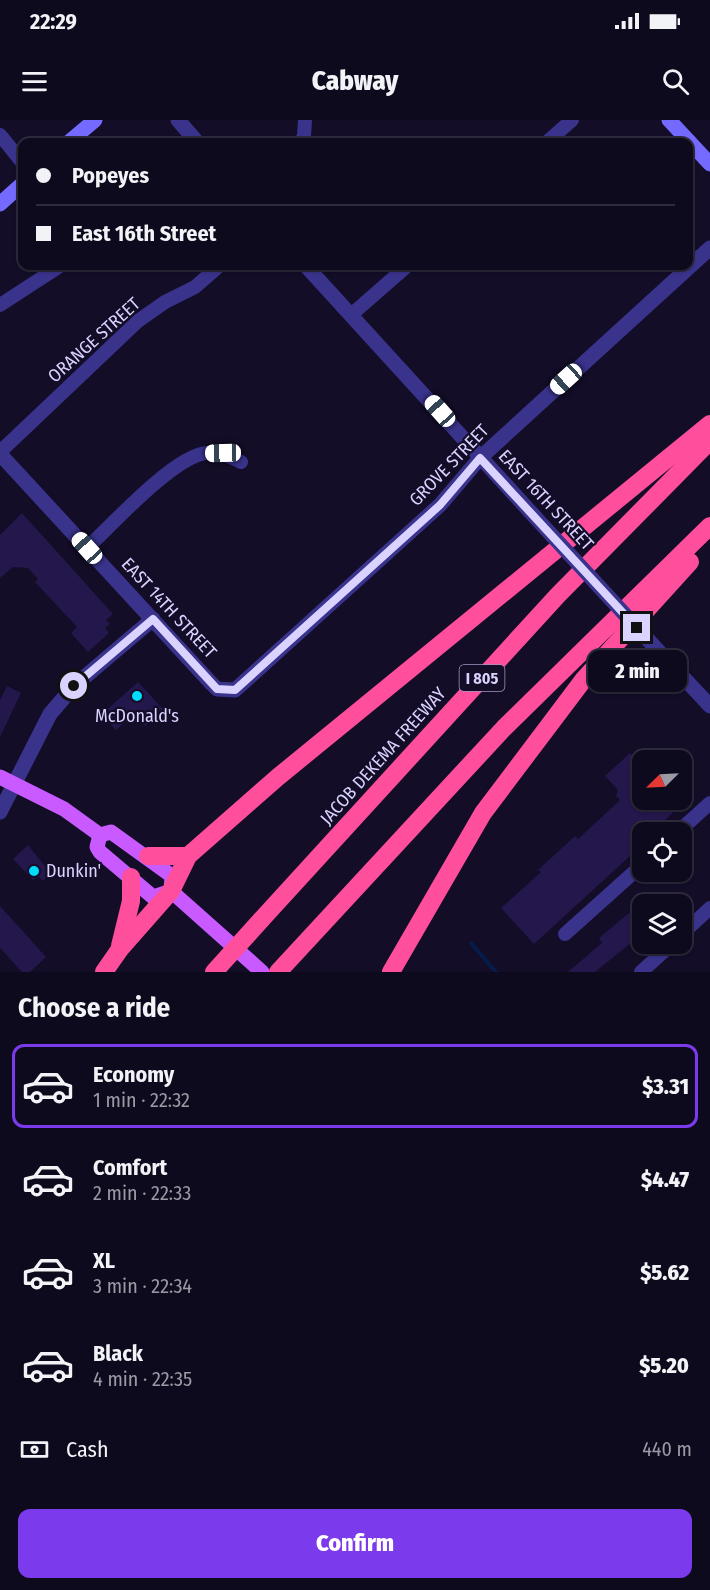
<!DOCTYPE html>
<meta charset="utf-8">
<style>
:root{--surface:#0e0a1e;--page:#1c182b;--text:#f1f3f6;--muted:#9b9aa4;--line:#2e2b3c;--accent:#7c3aed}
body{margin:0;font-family:"Fira Sans Condensed",sans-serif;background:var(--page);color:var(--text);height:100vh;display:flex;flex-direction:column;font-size:22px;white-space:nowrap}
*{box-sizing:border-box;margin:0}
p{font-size:20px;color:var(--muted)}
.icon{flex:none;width:33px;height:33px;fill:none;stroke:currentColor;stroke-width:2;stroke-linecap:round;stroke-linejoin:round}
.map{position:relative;height:852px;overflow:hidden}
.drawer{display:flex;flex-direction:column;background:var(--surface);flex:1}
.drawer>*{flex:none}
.banner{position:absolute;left:18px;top:18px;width:675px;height:132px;border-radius:12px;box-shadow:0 2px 4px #0004,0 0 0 2px var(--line);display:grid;align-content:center;height:132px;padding:0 18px;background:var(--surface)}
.needle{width:39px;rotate:246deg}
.fabs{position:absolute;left:632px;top:630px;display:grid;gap:12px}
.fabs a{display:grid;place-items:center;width:60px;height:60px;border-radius:12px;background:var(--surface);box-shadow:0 2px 4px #0004,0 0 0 2px var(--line);font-size:30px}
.end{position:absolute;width:27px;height:27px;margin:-14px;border:8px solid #dad3ff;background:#111;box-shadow:0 0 0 3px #111}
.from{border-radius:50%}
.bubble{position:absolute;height:42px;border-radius:12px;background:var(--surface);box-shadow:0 2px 4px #0004,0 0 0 2px var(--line);font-size:20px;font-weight:800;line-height:42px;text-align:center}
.car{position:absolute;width:18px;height:36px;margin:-18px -9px;border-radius:8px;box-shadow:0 0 4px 2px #0007;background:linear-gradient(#fff 24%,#345 0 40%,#fff 0 76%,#345 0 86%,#fff 0)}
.banner b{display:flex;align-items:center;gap:21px;height:57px;font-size:22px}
.banner b+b{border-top:2px solid var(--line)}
.banner i{width:15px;height:15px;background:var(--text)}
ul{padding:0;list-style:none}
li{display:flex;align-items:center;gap:18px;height:84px;margin:0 12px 9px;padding:0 6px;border:3px solid transparent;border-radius:12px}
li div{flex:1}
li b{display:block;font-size:22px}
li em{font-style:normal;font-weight:800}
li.active{border-color:var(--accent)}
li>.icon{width:54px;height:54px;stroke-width:1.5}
h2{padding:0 18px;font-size:27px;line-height:72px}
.pay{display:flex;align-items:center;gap:15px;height:66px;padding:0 18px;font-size:22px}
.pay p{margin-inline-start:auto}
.action{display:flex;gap:12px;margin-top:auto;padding:12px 18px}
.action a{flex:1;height:69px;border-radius:12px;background:var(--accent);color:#fff;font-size:24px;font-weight:800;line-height:69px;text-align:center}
.status{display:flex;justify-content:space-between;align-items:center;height:42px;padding:0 30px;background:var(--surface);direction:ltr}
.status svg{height:16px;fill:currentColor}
header{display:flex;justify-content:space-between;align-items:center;height:78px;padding:0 18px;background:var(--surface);font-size:27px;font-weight:800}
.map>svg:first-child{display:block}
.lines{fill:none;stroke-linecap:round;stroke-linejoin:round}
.stream{stroke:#051b49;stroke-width:4}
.building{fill:#23174b}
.minor{stroke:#3a338c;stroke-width:14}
.tertiary{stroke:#3a338c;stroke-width:15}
.secondary{stroke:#746aff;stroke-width:15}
.primary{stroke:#c85aff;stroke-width:15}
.motorway{stroke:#ff4e9c;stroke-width:18}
.tertiary-bridge{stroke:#3a338c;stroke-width:15}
.motorway-bridge{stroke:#ff4e9c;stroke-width:18}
.route{stroke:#dad3ff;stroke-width:8}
.poi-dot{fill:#00dafe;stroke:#130d28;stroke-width:2}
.labels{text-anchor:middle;stroke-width:4.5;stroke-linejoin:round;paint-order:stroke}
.shield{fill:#130d28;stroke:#9e98be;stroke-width:1.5}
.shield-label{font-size:16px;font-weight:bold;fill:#dad3ff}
.street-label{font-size:18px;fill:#dad3ff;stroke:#130d28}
.poi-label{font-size:18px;fill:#dad3ff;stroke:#130d28}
</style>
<div class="status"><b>22:29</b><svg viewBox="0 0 49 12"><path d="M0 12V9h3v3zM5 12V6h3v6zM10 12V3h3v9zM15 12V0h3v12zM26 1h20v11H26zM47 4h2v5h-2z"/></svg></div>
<header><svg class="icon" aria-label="menu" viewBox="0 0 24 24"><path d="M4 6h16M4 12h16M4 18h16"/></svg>Cabway<svg class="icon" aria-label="search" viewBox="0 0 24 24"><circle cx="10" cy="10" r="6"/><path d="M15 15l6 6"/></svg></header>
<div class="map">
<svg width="710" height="852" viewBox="0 0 710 852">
<rect width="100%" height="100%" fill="#130d28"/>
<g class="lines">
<path class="stream" d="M471 823 496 852"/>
</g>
<g class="building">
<path d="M22 393 113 494 106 500 110 504 105 508 109 513 88 532 71 513 77 507 35 462 38 459 28 448 13 447 0 458V415Z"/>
<path d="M138 562 163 589 145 606 134 594 116 610 102 594Z"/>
<path d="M7 566 21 573 0 617V580Z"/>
<path d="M630 633 642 645V680H672L679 687 652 712H642V725L534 824 501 788 541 752 538 750 575 716 578 719 620 680 616 676 618 670 605 656Z"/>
<path d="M28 725 51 754 43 761 38 756 33 760 13 739Z"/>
<path d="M0 786 46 837 30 852H22L0 828Z"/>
<path d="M629 793 642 809V814L595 852H568L602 823 599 818Z"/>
</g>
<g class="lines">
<g class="minor">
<path d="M0 15 22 42"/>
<path d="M301 22 304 16 305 0"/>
<path d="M547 22 572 0"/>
<path d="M0 185 60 146"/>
<path d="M351 195 407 146"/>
<path d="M0 332 138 201 165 182 195 167 219 146"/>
<path d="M87 428C113 404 173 337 206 333 220 332 229 336 241 342"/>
<path d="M678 712 710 683"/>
<path d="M565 814 642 745"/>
<path d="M681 815 710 788"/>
<path d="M641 852 672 824"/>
</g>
<g class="tertiary">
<path d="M178 0 197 22"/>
<path d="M306 146 535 397"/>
<path d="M0 334 211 563 217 569 235 570 440 385 480 338 710 128"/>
<path d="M652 524 710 586"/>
<path d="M0 692 50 594 74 566 153 499"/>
</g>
<g class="secondary">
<path d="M669 0 710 44"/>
<path d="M69 22 95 0"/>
<path d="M0 84 22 64"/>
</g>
<g class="primary">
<path d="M0 657 64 689 100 715"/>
<path d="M100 715 97 727 100 732 153 777 171 771"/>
<path d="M100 715 111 712 172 756 171 771"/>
<path d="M171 771 262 852"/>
</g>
<g class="motorway">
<path d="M148 736H188"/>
<path d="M261 800 558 475 710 321"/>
<path d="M120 826 131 781V757"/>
<path d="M104 852 120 829 171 771 188 736 278 657 710 304"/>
<path d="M278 852 504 608 710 406"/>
<path d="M391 852 483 693 584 559 690 442"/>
</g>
<path class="tertiary-bridge" d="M535 397 652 524"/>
<path class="motorway-bridge" d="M214 852 261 800"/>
</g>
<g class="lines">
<path class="route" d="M74 566 153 499 217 569 235 570 440 385 480 338 637 508"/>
</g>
<g class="poi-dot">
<circle cx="137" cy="576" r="6"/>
<circle cx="34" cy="751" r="6"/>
</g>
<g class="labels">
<rect class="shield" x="459.5" y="545" width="45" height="26" rx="4.5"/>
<g class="shield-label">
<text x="482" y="564">I 805</text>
</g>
<g class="street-label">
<text transform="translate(94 220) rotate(-42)" y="6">ORANGE STREET</text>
<text transform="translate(449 345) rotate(-46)" y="6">GROVE STREET</text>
<text transform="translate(546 380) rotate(47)" y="6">EAST 16TH STREET</text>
<text transform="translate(169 488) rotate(47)" y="6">EAST 14TH STREET</text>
<text transform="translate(383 636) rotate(-48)" y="6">JACOB DEKEMA FREEWAY</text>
</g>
<g class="poi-label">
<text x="137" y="602">McDonald's</text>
<text x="46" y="757" text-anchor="start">Dunkin'</text>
</g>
</g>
</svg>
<div class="fabs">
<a><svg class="needle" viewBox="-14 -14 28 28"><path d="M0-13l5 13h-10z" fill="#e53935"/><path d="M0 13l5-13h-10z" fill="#9b9aa4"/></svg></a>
<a><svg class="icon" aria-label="locate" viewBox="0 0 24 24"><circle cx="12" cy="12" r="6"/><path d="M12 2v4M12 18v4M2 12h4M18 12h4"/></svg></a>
<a><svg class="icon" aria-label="layers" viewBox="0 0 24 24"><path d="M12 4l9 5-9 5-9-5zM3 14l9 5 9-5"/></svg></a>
</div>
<i class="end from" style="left:74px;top:566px"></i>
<i class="end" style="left:637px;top:508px"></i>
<div class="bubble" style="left:588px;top:530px;width:99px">2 min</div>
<i class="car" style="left:566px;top:259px;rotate:228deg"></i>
<i class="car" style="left:440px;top:291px;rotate:318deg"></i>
<i class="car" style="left:223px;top:333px;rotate:269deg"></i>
<i class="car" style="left:87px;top:428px;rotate:318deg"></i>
<div class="banner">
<b><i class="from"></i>Popeyes</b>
<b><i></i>East 16th Street</b>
</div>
</div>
<section class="drawer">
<h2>Choose a ride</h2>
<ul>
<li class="active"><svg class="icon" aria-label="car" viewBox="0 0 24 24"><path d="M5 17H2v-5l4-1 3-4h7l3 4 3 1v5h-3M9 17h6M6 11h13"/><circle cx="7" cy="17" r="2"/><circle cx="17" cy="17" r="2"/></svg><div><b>Economy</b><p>1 min · 22:32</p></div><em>$3.31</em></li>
<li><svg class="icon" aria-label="car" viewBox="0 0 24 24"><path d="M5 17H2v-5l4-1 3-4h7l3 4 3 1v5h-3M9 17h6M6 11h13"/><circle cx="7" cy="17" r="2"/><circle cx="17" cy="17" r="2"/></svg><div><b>Comfort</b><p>2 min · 22:33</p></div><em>$4.47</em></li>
<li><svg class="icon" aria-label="car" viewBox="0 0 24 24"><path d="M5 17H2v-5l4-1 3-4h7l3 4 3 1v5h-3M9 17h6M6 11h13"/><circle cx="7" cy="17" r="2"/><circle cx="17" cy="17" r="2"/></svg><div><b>XL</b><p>3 min · 22:34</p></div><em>$5.62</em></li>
<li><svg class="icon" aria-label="car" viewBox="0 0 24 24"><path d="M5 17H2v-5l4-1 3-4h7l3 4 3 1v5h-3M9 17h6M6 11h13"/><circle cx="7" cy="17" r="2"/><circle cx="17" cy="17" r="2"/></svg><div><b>Black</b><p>4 min · 22:35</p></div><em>$5.20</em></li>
</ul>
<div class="pay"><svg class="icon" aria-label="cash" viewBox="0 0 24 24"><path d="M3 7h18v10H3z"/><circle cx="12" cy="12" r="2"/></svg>Cash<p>440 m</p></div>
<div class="action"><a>Confirm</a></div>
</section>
